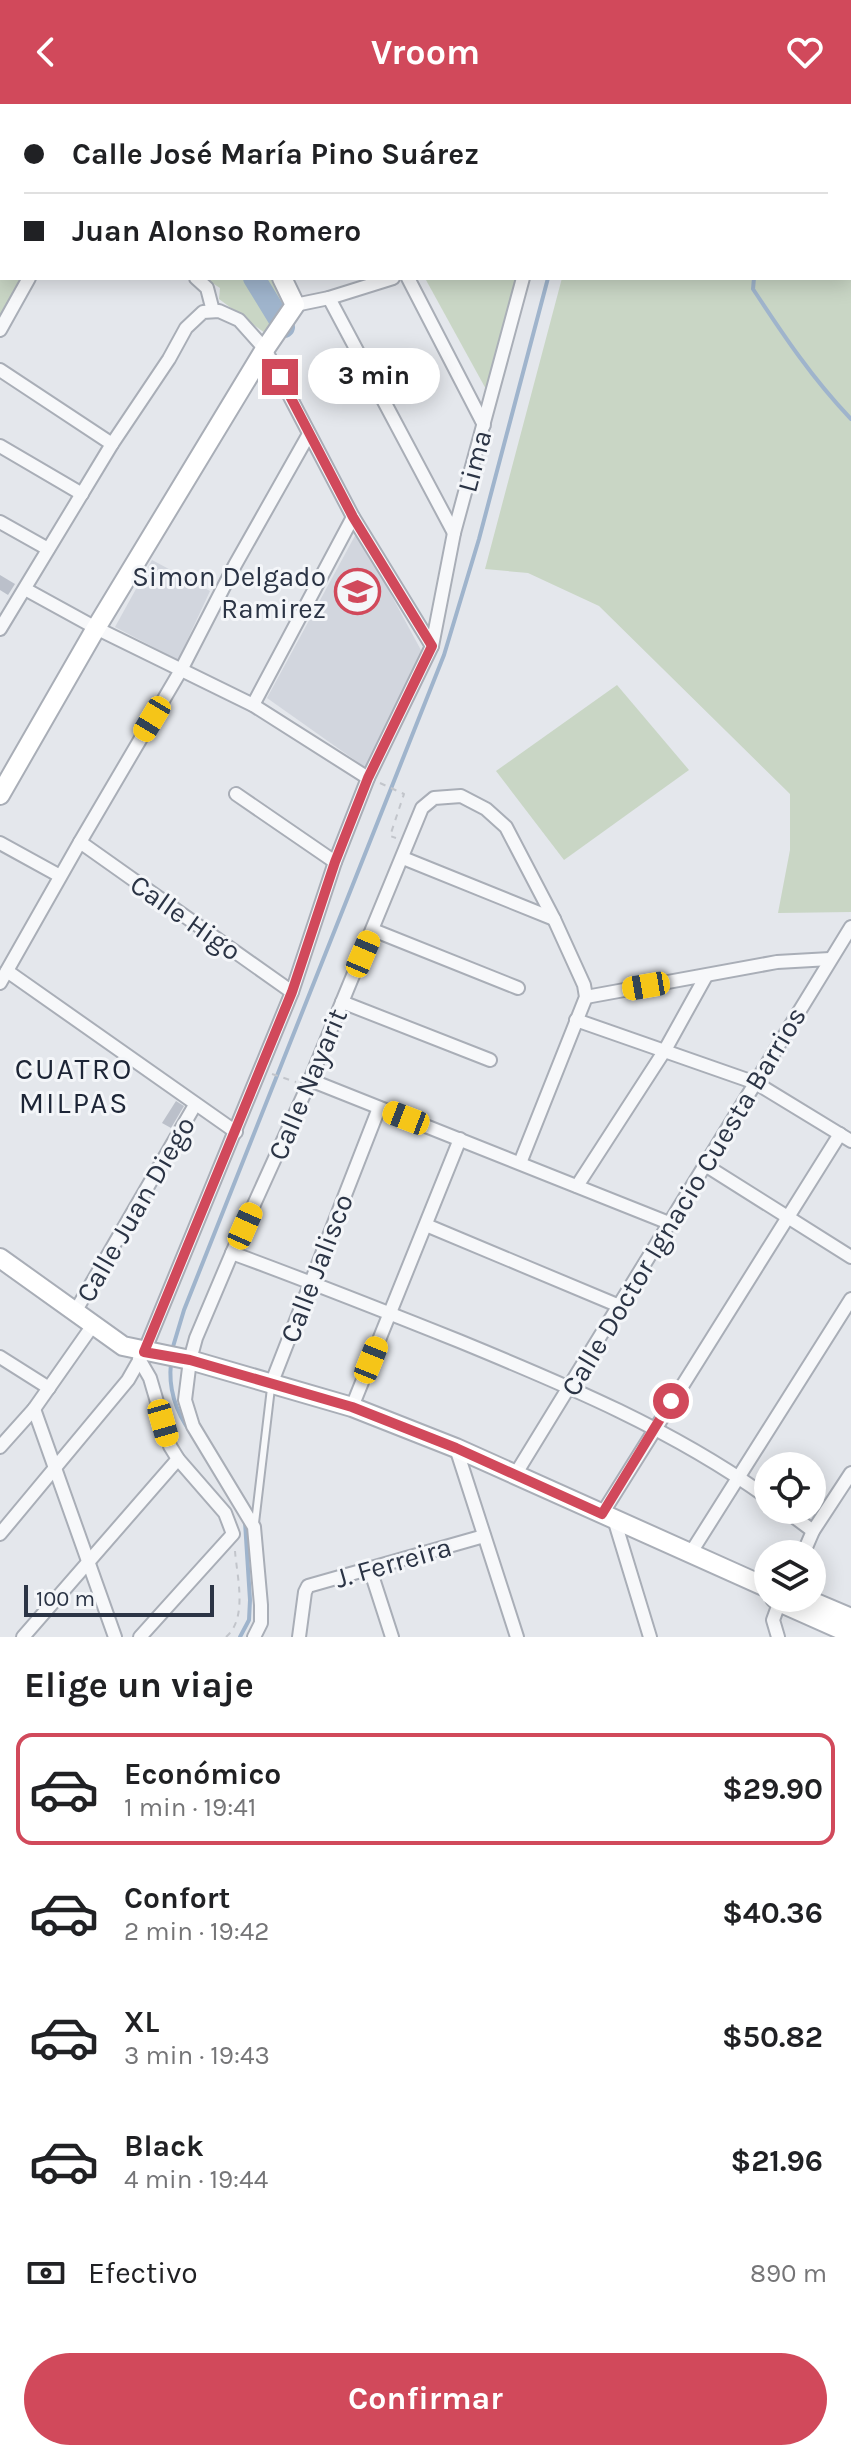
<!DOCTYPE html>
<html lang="es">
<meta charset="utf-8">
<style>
:root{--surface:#fff;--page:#f2f2f2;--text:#202124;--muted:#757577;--line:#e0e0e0;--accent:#d1495b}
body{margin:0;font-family:Karla,sans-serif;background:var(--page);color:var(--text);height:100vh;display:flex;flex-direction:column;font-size:30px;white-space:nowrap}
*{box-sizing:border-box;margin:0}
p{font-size:26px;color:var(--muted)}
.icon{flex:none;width:44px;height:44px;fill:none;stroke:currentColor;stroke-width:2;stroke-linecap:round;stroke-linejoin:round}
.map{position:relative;height:1533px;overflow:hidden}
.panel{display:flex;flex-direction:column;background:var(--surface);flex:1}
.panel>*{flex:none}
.banner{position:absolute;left:0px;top:0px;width:852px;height:176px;box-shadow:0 4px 20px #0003;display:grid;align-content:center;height:176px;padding:0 24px;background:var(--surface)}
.controls{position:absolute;left:754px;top:1348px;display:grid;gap:16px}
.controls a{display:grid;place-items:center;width:72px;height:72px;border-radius:50%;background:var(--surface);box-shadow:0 4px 20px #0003;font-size:40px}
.scale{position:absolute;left:24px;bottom:20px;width:190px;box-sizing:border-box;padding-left:8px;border:4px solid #2b3445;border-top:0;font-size:22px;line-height:28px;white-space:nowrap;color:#2b3445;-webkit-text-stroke:6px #f4f6f9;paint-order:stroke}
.end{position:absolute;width:36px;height:36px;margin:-18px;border:10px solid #d1495b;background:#fff;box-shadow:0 0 0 4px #fff}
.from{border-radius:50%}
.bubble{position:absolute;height:56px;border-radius:28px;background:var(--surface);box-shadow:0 4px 20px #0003;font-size:26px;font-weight:700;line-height:56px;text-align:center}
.car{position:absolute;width:24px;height:48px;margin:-24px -12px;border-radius:10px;box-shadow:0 0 6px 2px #0007;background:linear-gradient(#f5c518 24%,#345 0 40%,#f5c518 0 76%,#345 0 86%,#f5c518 0)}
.banner b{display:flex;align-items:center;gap:28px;height:76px;font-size:30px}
.banner b+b{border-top:2px solid var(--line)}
.banner i{width:20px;height:20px;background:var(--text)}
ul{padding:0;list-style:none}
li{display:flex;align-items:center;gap:24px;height:112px;margin:0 16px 12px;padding:0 8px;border:4px solid transparent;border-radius:16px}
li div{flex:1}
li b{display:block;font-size:30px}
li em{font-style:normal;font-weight:700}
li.current{border-color:var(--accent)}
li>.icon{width:72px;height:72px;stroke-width:1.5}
h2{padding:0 24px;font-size:36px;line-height:96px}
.pay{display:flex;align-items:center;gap:20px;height:88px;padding:0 24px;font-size:30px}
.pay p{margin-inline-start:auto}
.button{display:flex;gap:16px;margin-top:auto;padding:16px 24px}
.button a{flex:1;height:92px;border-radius:48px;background:var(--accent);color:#fff;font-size:32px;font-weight:700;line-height:92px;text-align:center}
header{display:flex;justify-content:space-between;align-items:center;height:104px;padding:0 24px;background:var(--accent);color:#fff;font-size:36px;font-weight:700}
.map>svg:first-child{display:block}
.built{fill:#d2d6de}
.green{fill:#c9d6c5}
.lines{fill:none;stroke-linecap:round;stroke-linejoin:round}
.stream{stroke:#9fb4cc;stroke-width:4}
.river{stroke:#9fb4cc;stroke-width:22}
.building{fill:#bbc0ca}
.lane-casing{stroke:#a9aeb7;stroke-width:10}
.street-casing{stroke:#a9aeb7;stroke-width:16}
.secondary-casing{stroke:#a9aeb7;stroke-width:22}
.path{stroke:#c2c5cb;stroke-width:2;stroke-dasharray:6 6;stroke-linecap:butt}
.lane{stroke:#f7f8fa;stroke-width:6}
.street{stroke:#f7f8fa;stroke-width:12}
.secondary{stroke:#fff;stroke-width:18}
.route{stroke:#d1495b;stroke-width:10}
.labels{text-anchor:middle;stroke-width:6;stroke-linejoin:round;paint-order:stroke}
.street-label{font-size:28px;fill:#2b3445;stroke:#f4f6f9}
.poi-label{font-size:28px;fill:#2b3445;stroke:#f4f6f9;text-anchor:end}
.neighbourhood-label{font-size:30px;letter-spacing:2px;fill:#1d2536;stroke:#f4f6f9}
</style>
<header><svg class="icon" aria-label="back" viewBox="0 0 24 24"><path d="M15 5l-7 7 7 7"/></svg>Vroom<svg class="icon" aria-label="heart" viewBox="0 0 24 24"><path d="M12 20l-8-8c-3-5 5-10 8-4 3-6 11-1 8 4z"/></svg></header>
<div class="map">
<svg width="851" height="1533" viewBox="0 0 851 1533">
<rect width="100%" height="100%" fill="#e4e7ec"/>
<g class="built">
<path d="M357 428 422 548 366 664 267 594Z"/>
<path d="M152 456 210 487 178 556 115 523Z"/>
</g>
<g class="green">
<path d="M607 0H851V808L778 809 790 746V690L599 502 528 469 485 465 562 174H850V2H607Z"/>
<path d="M2 60V174H25L0 216V62Z"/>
<path d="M205 174H274L293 199 269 232 219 195 220 184Z"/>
<path d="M432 174H516L487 287 426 176Z"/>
<path d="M617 581 689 666 564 756 496 667Z"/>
</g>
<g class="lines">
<g class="stream">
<path d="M749 0 750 2"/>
<path d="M594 2V0"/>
<path d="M754 174 753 185C784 232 812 274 851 315"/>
<path d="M172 1246 184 1206 444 551 479 435 548 174"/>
<path d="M171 1259C168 1285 176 1308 191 1329"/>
<path d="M240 1533 249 1516 250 1496 245 1418"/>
</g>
<g class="river">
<path d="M0 84 2 83"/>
<path d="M254 174 284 223"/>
</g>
</g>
<g class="building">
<path d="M0 471 15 480 8 491 0 486Z"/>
<path d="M176 997 184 1002 171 1024 162 1019Z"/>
</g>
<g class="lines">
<defs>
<path id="lane" d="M255 1419 271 1284"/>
<g id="street">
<path d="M55 0 56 2"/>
<path d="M353 0 354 2"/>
<path d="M407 2 413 0"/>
<path d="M569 2V0"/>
<path d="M0 52H2"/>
<path d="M196 174 207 184 213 207"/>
<path d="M408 174 484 321"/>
<path d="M329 194 454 429"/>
<path d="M295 201 329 194 393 174"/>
<path d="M0 226 29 174"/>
<path d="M0 266 112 340"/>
<path d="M0 342 82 390"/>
<path d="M0 418 48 445"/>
<path d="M25 485 96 524 253 601 368 674"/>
<path d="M0 525 112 340 169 255 186 224 203 208 219 207 239 216 265 245 353 413 432 542"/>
<path d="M253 601 353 413"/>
<path d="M236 690 335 758"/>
<path d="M80 738 292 888"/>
<path d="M0 739 60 772"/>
<path d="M403 754 554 815"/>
<path d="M373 826 518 884"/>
<path d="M7 867 236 1028"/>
<path d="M0 879 80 738 181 566 235 461 309 330"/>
<path d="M586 893 777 858 830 855"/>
<path d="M342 898 490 956"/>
<path d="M576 916 756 979 851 1037"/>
<path d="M310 976 669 1119"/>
<path d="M705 1061 851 1153"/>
<path d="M577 1082 665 946 706 872"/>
<path d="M426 1121 617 1201"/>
<path d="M232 1149C308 1177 384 1207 459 1237 566 1281 674 1326 768 1394"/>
<path d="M75 1208 195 1001"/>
<path d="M0 1253 49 1284"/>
<path d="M139 1255 150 1274 170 1342 178 1355 225 1409 233 1430 140 1533"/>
<path d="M272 1278 379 1004"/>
<path d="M352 1303 460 1035"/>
<path d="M34 1305 115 1533"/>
<path d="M0 1343 34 1305 93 1221"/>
<path d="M456 1344 517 1533"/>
<path d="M515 1371 851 823"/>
<path d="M785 1406 813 1427"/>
<path d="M602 1410 840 1030"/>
<path d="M614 1415 650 1533"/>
<path d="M0 1430 128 1276 144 1248 292 888 335 758 368 674 432 542 454 429 523 174"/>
<path d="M690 1450 851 1195"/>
<path d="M803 1450 813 1427 851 1369"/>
<path d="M370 1465 392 1533"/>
<path d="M23 1533 178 1355"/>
<path d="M254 1533 261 1519V1501L254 1423 193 1322 185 1296 190 1256 196 1234 232 1149 305 988 422 704 434 694 461 692 486 705 506 723 554 815 584 881 586 893 520 1059"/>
<path d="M299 1533 305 1488 308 1482 484 1432"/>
<path d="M778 1533 773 1516 781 1494"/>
</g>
<g id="secondary">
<path d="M138 0 139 2"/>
<path d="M0 691 96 524 265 245 295 201 282 174"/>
<path d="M0 1154 123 1242 190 1256 352 1303 456 1344 768 1484"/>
<path d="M775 1494 779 1498 851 1530"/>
<path d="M804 1494 851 1514"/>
</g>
</defs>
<use href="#lane" class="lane-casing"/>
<use href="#street" class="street-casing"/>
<use href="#secondary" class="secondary-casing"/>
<g class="path">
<path d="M380 679 404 690 390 732 396 734"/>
<path d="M272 970 296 978"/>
<path d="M226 1533C248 1514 237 1473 235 1447"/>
</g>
<use href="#lane" class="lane"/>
<use href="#street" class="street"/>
<use href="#secondary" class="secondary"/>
</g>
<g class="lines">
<path class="route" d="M280 273 353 413 432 542 368 674 335 758 292 888 144 1248 190 1256 352 1303 456 1344 602 1410 671 1297"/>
</g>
<defs>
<symbol id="school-ring" viewBox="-11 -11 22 22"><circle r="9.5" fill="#f4f6f9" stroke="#d1495b" stroke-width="1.5"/><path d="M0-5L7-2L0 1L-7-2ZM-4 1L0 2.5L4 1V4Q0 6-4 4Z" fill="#d1495b"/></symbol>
</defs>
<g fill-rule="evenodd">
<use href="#school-ring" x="332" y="462" width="51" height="51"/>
</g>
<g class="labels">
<g class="street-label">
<text transform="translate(474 357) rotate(-75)" y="10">Lima</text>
<text transform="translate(186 813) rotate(35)" y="10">Calle Higo</text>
<text transform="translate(307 980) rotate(-67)" y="10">Calle Nayarit</text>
<text transform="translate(683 1097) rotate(-59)" y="10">Calle Doctor Ignacio Cuesta Barrios</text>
<text transform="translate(135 1105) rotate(-60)" y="10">Calle Juan Diego</text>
<text transform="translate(316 1164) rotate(-69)" y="10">Calle Jalisco</text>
<text transform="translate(393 1458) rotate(-16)" y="10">J. Ferreira</text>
</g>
<g class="poi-label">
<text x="326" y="482">Simon Delgado<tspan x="326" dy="32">Ramirez</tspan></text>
</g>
<g class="neighbourhood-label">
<text x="74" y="975">CUATRO<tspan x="74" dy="34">MILPAS</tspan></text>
</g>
</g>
</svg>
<div class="controls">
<a><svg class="icon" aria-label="locate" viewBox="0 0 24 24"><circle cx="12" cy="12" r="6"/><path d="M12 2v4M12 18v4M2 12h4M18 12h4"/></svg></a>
<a><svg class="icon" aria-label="layers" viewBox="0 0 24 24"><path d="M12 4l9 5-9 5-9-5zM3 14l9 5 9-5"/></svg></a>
</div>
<div class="scale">100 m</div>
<i class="end from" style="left:671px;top:1297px"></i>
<i class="end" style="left:280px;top:273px"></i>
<div class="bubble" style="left:308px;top:244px;width:132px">3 min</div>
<i class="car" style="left:152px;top:615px;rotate:211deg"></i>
<i class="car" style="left:363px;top:850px;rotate:23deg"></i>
<i class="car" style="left:646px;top:882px;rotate:260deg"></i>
<i class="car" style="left:406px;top:1014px;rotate:291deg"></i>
<i class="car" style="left:245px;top:1122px;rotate:24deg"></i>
<i class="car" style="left:371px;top:1256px;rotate:22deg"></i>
<i class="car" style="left:163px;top:1319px;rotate:164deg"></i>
<div class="banner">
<b><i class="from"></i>Calle José María Pino Suárez</b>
<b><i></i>Juan Alonso Romero</b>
</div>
</div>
<section class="panel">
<h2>Elige un viaje</h2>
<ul>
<li class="current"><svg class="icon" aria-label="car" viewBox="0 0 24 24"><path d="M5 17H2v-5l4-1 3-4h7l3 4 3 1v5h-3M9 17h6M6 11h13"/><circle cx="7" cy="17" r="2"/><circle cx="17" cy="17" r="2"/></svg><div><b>Económico</b><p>1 min · 19:41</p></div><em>$29.90</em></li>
<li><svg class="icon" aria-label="car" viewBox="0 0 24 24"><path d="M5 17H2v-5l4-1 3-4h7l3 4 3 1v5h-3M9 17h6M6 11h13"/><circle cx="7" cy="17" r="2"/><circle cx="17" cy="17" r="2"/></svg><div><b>Confort</b><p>2 min · 19:42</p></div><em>$40.36</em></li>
<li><svg class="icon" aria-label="car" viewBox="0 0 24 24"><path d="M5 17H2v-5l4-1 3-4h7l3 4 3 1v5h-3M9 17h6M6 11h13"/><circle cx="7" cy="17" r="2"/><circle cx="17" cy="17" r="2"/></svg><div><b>XL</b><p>3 min · 19:43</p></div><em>$50.82</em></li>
<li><svg class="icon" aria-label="car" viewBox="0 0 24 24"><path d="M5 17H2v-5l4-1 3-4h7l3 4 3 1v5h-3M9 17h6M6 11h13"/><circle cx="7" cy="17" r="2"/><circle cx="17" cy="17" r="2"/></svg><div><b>Black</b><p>4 min · 19:44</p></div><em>$21.96</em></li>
</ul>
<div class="pay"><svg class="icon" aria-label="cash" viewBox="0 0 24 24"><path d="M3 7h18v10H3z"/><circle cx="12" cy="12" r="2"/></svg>Efectivo<p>890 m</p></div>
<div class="button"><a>Confirmar</a></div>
</section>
